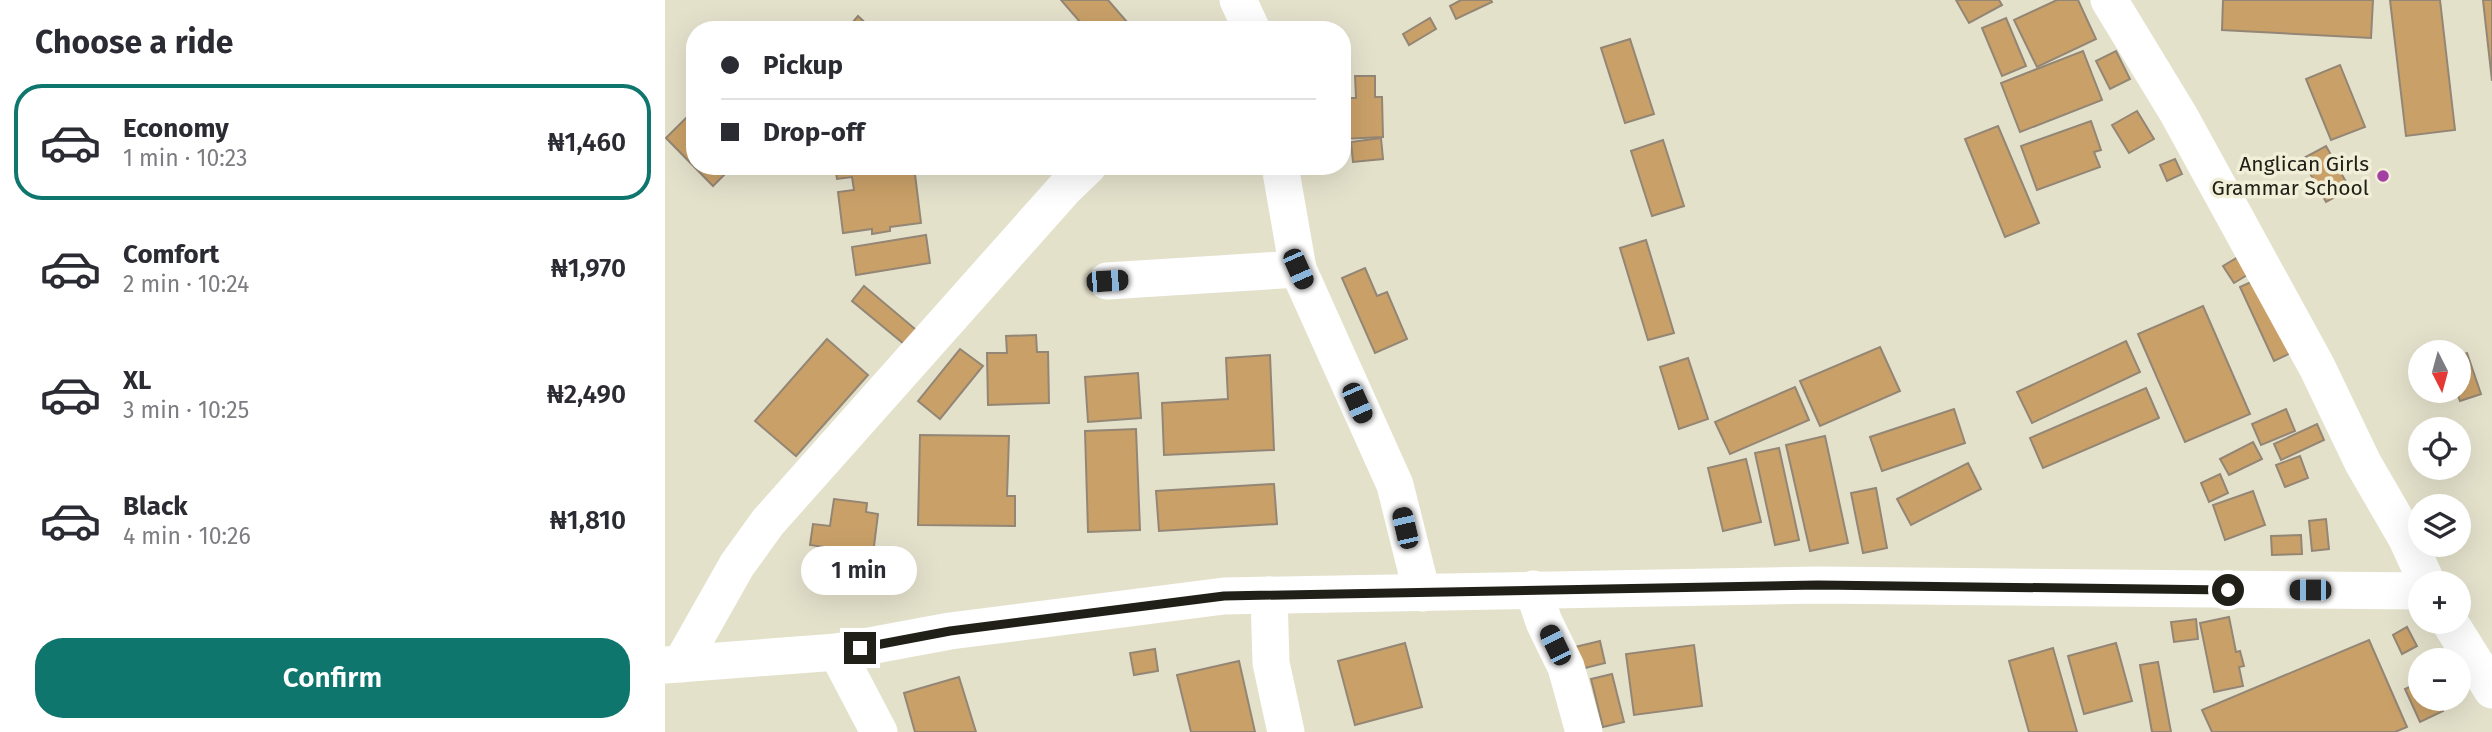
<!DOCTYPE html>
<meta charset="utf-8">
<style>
:root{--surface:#fff;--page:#f7f7f7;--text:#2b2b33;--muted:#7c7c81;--line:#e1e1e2;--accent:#0f766e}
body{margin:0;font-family:"Fira Sans",sans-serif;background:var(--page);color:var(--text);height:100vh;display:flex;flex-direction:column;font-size:26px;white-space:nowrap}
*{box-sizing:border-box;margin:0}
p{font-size:23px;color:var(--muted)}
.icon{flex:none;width:38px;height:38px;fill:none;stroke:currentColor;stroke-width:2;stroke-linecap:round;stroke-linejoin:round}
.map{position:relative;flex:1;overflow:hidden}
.side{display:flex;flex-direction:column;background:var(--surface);width:665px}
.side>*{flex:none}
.guide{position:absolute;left:21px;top:21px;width:665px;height:154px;border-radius:28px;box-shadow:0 7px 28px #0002;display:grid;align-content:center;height:154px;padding:0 35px;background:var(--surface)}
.needle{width:46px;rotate:174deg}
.fabs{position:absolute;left:1743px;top:340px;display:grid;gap:14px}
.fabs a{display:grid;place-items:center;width:63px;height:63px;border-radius:50%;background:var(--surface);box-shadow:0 7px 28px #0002;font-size:35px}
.end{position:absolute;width:32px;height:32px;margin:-16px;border:9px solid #212018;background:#fff;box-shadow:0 0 0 4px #fff}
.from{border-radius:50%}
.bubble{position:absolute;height:49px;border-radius:24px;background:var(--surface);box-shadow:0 7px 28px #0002;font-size:23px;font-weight:600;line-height:49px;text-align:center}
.car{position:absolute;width:21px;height:42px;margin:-21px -10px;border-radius:9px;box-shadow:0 0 5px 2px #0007;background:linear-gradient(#222 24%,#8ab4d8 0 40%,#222 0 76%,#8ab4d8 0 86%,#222 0)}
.guide b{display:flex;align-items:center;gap:24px;height:66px;font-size:26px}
.guide b+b{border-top:2px solid var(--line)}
.guide i{width:18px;height:18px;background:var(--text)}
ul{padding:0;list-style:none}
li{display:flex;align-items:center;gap:21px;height:116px;margin:0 14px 10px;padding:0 21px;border:4px solid transparent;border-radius:28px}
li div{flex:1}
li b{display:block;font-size:26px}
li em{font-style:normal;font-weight:600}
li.active{border-color:var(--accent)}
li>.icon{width:63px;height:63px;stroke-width:1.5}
h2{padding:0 35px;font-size:32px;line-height:84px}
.button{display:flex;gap:14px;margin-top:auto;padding:14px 35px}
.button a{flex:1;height:80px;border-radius:28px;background:var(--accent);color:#fff;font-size:28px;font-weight:600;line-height:80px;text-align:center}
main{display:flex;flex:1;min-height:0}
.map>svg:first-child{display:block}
.building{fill:#c9a068;stroke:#948675;stroke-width:2}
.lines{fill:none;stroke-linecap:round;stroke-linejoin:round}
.minor{stroke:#fff;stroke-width:37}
.route{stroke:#212018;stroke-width:9}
.poi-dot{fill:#a43fa4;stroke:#f1efd8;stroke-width:2.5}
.labels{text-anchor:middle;stroke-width:7;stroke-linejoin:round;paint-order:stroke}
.poi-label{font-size:21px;fill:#212018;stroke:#f1efd8;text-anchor:end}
</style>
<main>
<section class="side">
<h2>Choose a ride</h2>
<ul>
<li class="active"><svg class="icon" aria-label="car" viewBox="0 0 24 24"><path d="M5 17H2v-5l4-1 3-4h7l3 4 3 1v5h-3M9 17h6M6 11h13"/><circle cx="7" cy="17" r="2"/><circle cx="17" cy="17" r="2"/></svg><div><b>Economy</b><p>1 min · 10:23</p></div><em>₦1,460</em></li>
<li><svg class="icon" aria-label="car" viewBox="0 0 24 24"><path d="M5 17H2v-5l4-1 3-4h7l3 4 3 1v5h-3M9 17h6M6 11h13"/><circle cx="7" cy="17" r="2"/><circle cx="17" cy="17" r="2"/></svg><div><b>Comfort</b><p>2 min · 10:24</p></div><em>₦1,970</em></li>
<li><svg class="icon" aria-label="car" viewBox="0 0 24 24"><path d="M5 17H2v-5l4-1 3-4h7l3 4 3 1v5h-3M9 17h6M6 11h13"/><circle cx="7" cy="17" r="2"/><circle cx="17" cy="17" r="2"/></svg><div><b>XL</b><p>3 min · 10:25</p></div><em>₦2,490</em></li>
<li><svg class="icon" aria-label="car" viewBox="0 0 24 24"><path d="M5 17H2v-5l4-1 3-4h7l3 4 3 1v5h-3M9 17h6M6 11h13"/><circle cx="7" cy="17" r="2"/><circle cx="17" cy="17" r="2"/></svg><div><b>Black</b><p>4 min · 10:26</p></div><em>₦1,810</em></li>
</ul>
<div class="button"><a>Confirm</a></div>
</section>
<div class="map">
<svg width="1827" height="732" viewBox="0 0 1827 732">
<rect width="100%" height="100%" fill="#e4e1cb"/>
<g class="building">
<path d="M396 0H443L469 30H422Z"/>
<path d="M796 0H826L827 2 791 19 785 6Z"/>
<path d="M1291 0H1334L1337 5 1304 23Z"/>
<path d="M1392 0H1413L1431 39 1372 67 1349 20Z"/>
<path d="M1558 0H1708L1706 38 1557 30Z"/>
<path d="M1725 0H1775L1790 130 1741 136Z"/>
<path d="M1818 0H1827V81Z"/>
<path d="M193 16 208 30H181Z"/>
<path d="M765 18 771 29 744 45 738 34Z"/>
<path d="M1341 18 1361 66 1337 76 1317 28Z"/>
<path d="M965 39 989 114 960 123 936 48Z"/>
<path d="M1418 51 1437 100 1355 132 1336 83Z"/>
<path d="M1451 51 1465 79 1445 89 1431 61Z"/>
<path d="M1675 65 1700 127 1666 140 1641 79Z"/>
<path d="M690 76H710V97H717L718 137 678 139 677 98H691Z"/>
<path d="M29 110 30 166H68L48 186 1 138Z"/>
<path d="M1472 111 1489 139 1464 153 1447 125Z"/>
<path d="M1426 121 1436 150 1429 152 1435 167 1372 190 1356 146Z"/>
<path d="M1333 126 1374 223 1340 237 1300 139Z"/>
<path d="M716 138 718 159 688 162 686 142Z"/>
<path d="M998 140 1019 206 987 216 966 151Z"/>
<path d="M1661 146 1685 189 1661 202 1637 159Z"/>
<path d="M1510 159 1517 174 1502 181 1495 165Z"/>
<path d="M170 166H249L256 223 225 227V231L207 234V229L178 233 173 192 189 190 187 177 172 179Z"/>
<path d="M261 235 265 263 191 275 187 247Z"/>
<path d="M981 240 1009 333 983 340 955 248Z"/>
<path d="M1583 251 1594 268 1569 283 1558 266Z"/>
<path d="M700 268 712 296 722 292 742 339 710 353 677 278Z"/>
<path d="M1599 276 1632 350 1609 361 1575 287Z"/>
<path d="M199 286 262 339 250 353 187 301Z"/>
<path d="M1538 306 1585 414 1520 442 1473 334Z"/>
<path d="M371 335 372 352H383L384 403 323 405 322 353H342L341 336Z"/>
<path d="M162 339 203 375 131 456 90 421Z"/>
<path d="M1461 341 1475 372 1367 423 1352 392Z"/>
<path d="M1215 347 1235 391 1155 426 1135 381Z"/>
<path d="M295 349 318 366 275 419 253 401Z"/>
<path d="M1802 353 1816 394 1795 401 1791 390H1794V356Z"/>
<path d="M605 355 609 450 499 455 497 403 563 399 561 358Z"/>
<path d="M1023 358 1043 419 1014 429 995 367Z"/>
<path d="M473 373 476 418 423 422 420 377Z"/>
<path d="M1130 387 1144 420 1065 454 1050 422Z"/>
<path d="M1481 388 1494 418 1378 468 1365 438Z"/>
<path d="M1289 409 1300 443 1217 471 1205 437Z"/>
<path d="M1621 409 1630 431 1596 445 1587 424Z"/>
<path d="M1652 424 1659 440 1616 460 1609 444Z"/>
<path d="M471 429 475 530 423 532 420 431Z"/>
<path d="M255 435 344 436 342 496H350V526L253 525Z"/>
<path d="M1160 436 1183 543 1145 551 1121 445Z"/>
<path d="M1588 442 1597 459 1564 475 1555 459Z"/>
<path d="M1114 448 1134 540 1110 545 1090 453Z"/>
<path d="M1635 456 1643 478 1620 487 1611 465Z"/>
<path d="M1081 459 1096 522 1058 531 1043 468Z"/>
<path d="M1303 463 1316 489 1246 525 1232 499Z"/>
<path d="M1555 474 1563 493 1544 502 1536 483Z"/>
<path d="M609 484 612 524 494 531 491 491Z"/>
<path d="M1211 488 1222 548 1198 553 1186 493Z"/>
<path d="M1588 491 1600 525 1560 540 1548 505Z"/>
<path d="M169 499 202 503 201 512 213 514 208 554 145 545 148 524 165 526Z"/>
<path d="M1661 519 1664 549 1647 551 1644 521Z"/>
<path d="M1636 535 1637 554 1607 555 1606 536Z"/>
<path d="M1564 617 1571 652 1575 651 1579 666 1574 667 1578 686 1549 692 1535 623Z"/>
<path d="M1531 619 1533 639 1509 642 1506 622Z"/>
<path d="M1742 627 1752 646 1737 654 1728 635Z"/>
<path d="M1704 640 1742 727 1730 732H1547L1537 710Z"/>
<path d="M935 641 940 663 916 669 910 647Z"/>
<path d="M740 643 757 707 690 725 673 661Z"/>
<path d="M1451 643 1467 701 1419 714 1403 656Z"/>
<path d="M1029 645 1037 706 969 715 961 654Z"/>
<path d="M1388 648 1412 732H1364L1344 661Z"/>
<path d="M490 649 493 671 469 675 465 653Z"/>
<path d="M574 661 590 732H526L512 675Z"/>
<path d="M1493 662 1506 732H1487L1475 665Z"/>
<path d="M947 674 959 722 938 727 926 679Z"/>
<path d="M294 677 311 732H250L239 693Z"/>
<path d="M1755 682V698H1771L1778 711 1755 722 1740 689Z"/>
</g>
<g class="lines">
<g class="minor">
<path d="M573 0 587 30"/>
<path d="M1444 0 1514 115 1652 367 1698 463 1742 539 1762 583"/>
<path d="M615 166 633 269 730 485 757 593"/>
<path d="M442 281 633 269"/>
<path d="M868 589 879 622 901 667 919 732"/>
<path d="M604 595 606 663 621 732"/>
<path d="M1784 621 1827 690"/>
<path d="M172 652 214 732"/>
<path d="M16 664 72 565 103 522 401 187 423 166"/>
<path d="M0 665 172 652 285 631 559 596 1153 585 1755 591"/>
</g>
</g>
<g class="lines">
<path class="route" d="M195 648 285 631 559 596 1153 585 1563 590"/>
</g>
<circle class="poi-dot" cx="1718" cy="176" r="7"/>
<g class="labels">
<g class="poi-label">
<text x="1704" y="171">Anglican Girls<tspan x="1704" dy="24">Grammar School</tspan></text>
</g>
</g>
</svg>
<div class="fabs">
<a><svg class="needle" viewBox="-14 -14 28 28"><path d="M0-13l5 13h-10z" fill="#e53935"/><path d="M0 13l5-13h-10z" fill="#7c7c81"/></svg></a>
<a><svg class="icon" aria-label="locate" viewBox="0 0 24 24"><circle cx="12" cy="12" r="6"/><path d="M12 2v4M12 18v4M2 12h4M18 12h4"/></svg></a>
<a><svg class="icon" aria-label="layers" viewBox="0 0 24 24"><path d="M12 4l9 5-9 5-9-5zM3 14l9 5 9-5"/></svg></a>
<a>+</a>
<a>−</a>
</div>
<i class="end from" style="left:1563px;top:590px"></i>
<i class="end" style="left:195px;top:648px"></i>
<div class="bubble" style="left:136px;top:546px;width:116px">1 min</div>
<i class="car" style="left:633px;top:269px;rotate:156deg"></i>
<i class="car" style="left:442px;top:281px;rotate:86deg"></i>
<i class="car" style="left:692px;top:403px;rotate:156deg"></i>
<i class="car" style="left:740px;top:528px;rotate:347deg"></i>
<i class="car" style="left:1645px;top:590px;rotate:270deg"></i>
<i class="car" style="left:890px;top:645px;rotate:334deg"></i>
<div class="guide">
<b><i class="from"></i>Pickup</b>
<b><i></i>Drop-off</b>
</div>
</div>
</main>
